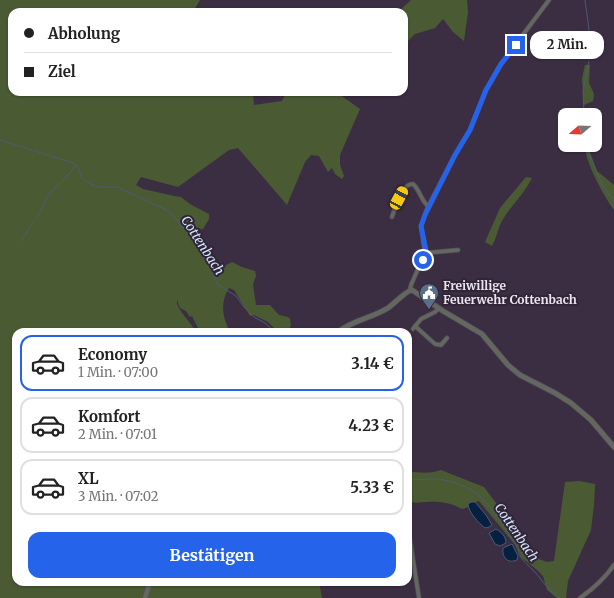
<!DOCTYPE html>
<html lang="de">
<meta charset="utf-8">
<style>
:root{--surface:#fff;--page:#f2f2f2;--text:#222;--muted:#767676;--line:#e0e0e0;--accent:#2563eb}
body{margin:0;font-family:Merriweather,serif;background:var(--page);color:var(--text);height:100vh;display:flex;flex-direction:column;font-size:15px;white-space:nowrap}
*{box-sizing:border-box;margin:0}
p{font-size:13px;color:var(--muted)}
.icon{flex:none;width:22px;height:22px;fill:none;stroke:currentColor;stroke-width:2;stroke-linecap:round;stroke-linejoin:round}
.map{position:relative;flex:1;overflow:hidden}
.sheet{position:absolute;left:12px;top:328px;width:400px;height:258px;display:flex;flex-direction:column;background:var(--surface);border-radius:12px;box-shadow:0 1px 3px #0004}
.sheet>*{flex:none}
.banner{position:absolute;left:8px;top:8px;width:400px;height:88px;border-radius:12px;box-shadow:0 1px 3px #0004;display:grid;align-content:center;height:88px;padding:0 16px;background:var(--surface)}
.needle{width:26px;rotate:251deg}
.tools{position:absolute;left:558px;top:108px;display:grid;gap:8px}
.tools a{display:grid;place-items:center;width:44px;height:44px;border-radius:8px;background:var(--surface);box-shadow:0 1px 3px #0004;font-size:20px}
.end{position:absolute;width:18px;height:18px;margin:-9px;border:5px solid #2563eb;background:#fff;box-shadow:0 0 0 2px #fff}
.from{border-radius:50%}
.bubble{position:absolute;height:28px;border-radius:12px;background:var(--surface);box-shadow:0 1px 3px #0004;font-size:13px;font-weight:700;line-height:28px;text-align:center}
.car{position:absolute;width:12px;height:24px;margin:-12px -6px;border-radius:5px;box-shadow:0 0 3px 1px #0007;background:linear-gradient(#f5c518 24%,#345 0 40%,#f5c518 0 76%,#345 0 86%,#f5c518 0)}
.banner b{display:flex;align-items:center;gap:14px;height:38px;font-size:15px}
.banner b+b{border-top:1px solid var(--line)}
.banner i{width:10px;height:10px;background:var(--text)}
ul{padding:7px 0 0;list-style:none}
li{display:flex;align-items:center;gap:12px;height:56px;margin:0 8px 6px;padding:0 8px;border:2px solid var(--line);border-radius:12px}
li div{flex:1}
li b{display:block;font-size:15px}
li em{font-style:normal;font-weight:700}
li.selected{border-color:var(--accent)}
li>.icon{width:36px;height:36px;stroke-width:1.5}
.cta{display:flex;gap:8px;margin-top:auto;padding:8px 16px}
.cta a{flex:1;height:46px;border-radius:12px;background:var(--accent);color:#fff;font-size:16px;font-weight:700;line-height:46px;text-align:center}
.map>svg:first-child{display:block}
.green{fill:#4a5b33}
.water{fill:#062041;stroke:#4b5b76}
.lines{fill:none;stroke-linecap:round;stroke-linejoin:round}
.stream{stroke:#4b5b76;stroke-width:1}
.minor-casing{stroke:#574b5e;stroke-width:5}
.tertiary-casing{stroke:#574b5e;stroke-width:6}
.minor{stroke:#63685e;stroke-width:3.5}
.tertiary{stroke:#63685e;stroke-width:4.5}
.route{stroke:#2563eb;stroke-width:5}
.labels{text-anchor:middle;stroke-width:4;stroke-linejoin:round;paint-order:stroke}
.poi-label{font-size:12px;font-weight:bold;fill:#ece4f0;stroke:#312537;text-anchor:start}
.water-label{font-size:13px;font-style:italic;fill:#d3e6ff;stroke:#312537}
</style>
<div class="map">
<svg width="614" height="598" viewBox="0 0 614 598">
<rect width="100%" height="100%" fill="#3b2e42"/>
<g class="green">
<path d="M0 0H200L193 12H12V92H253L254 105 282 101 286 92H336L360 109 340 155V165L344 176 342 179 335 174 332 168 328 172 319 156 311 155 305 162 287 205 238 148 229 150 178 187 141 177 136 185 143 189 174 196 181 197 190 204 209 214V219L203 229 190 230 210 262 221 268 232 262 242 267 255 271 256 276 253 284 256 305H270L279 315 288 317 290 319 291 326 290 327V332H278L268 322 254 315 250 316 234 290 229 288C220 302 222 317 230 332H200L192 316 190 317 186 311 180 308 177 300C175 308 192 323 196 332H16V582H319L322 598H0Z"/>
<path d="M411 0H467L468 12 464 41 453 32 443 19 435 28 415 34 404 45V12H398Z"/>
<path d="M585 65H590L589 83 594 94 593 101 584 105 582 79Z"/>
<path d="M585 147 590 152 597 171 614 185V210C604 196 586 164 585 147Z"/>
<path d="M526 177 532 178C523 196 508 208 500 225 497 232 496 239 492 246L485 242 500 208Z"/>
<path d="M441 470 484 487 499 507 507 522 522 539 531 556 547 562 554 561 565 482 579 481 595 484 594 505 591 530 568 581 566 598H557L547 590 543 576 536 569 522 558 517 547 479 501 468 504V507L462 509C452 503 439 501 427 502 420 502 415 504 408 501V471C420 473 429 474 441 470Z"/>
</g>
<g class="water">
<path d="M471 502H475L486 515 492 525 489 527 485 528C478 523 468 511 468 504Z"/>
<path d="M496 529C501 532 506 536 506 543L500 546 495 544 489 533Z"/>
<path d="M512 544 518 556 517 560C507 564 502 557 503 548Z"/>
</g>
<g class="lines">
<g class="stream">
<path d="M585 0 591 45"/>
<path d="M584 115 583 91 589 61"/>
<path d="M0 140 76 164"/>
<path d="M586 145 587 148"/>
<path d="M588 152 603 186 614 201"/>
<path d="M77 165 82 178 90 184 100 187H117L169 211 187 232 213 272 217 284 236 296 244 307 254 317 265 323 275 332"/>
<path d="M37 217 49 194 64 180 76 165"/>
<path d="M21 242 33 222"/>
<path d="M408 480C420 480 433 478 444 480 486 488 494 514 516 545 518 549 519 555 522 559 527 565 534 570 539 577 545 585 551 592 560 598"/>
</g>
<defs>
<g id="minor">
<path d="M392 217C395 208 402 183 413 184 420 190 421 201 429 207"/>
<path d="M425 253 458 250"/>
<path d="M410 290 411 285 425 253 421 226 427 209 455 155 470 130 486 90 501 64 549 0"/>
<path d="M415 326 435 344 441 345 447 338"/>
<path d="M413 329 421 319 435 312 439 308"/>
<path d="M408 527 419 598"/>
<path d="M580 598C593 589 605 578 614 565"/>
</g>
<g id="tertiary">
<path d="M338 332C353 320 372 318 388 308 394 304 407 290 412 290L443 311 482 334 508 365 520 375 555 393 571 403 591 420 614 447"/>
<path d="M145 598 150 582"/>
</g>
</defs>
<use href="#minor" class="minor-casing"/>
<use href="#tertiary" class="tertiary-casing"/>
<use href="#minor" class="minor"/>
<use href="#tertiary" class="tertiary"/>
</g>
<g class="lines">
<path class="route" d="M423 260 426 251 421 226 425 215 455 155 470 130 486 90 501 64 516 45"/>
</g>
<defs>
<symbol id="civic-pin" viewBox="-11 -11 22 30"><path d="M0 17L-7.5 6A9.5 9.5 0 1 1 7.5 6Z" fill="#5c6f8a" stroke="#312537"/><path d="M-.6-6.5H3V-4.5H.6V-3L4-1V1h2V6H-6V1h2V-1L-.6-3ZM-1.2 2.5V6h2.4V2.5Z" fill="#fff"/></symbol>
</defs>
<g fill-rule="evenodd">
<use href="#civic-pin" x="418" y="282" width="22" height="30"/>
</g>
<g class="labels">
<g class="poi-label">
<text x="443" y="290">Freiwillige<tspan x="443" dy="14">Feuerwehr Cottenbach</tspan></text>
</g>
<g class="water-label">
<text transform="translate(203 245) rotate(57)" y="5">Cottenbach</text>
<text transform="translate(517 532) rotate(56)" y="5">Cottenbach</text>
</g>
</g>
</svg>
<div class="tools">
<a><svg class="needle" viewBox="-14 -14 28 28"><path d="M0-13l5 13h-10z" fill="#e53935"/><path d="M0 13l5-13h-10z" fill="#767676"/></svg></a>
</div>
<i class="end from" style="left:423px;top:260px"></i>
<i class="end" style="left:516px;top:45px"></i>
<div class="bubble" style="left:530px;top:31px;width:74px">2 Min.</div>
<i class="car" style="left:399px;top:198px;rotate:28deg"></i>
<div class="banner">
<b><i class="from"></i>Abholung</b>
<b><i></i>Ziel</b>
</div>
<section class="sheet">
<ul>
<li class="selected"><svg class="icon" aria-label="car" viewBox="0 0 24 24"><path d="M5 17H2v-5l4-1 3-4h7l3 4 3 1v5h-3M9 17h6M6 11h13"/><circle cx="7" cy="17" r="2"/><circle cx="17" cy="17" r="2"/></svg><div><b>Economy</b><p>1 Min. · 07:00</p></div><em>3.14 €</em></li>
<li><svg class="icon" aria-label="car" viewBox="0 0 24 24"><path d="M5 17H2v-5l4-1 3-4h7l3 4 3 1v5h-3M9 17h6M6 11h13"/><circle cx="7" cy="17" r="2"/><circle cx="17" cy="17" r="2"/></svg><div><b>Komfort</b><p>2 Min. · 07:01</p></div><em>4.23 €</em></li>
<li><svg class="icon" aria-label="car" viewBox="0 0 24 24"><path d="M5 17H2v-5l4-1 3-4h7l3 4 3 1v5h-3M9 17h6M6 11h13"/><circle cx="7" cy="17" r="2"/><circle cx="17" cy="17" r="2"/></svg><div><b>XL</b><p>3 Min. · 07:02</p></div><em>5.33 €</em></li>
</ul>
<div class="cta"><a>Bestätigen</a></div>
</section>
</div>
